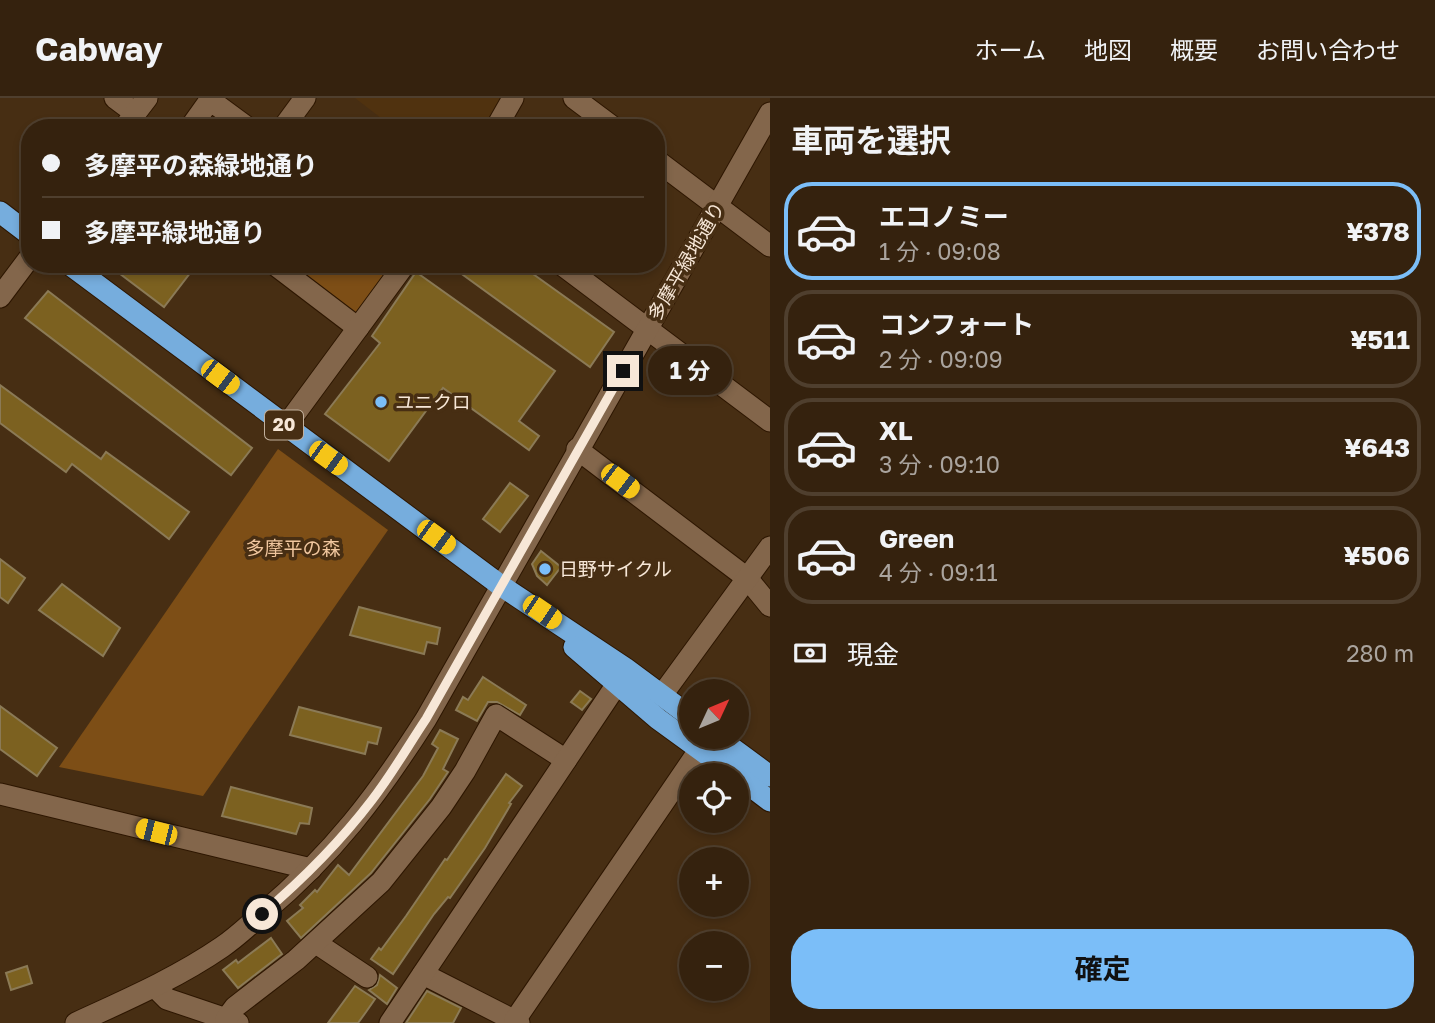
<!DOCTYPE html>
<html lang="ja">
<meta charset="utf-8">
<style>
:root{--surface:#35220e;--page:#3d2a17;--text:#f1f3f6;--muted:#aaa49e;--line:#4f3f2e;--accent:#7bbef8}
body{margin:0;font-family:"Golos Text","Noto Sans JP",sans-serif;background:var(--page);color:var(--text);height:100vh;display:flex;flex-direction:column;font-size:26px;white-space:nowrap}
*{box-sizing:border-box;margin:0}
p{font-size:23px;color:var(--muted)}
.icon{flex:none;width:38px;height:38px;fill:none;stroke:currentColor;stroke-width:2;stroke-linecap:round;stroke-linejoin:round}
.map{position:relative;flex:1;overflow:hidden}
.panel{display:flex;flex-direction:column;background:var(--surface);width:665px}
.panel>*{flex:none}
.top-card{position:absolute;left:21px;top:21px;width:644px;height:154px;border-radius:28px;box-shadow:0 4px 10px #0003,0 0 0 2px var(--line);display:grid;align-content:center;height:154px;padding:0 21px;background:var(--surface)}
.needle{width:46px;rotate:46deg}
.fabs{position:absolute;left:679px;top:581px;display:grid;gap:14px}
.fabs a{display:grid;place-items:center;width:70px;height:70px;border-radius:50%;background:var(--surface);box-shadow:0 4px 10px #0003,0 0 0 2px var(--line);font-size:35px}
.end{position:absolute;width:32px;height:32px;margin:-16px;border:9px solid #f7e7d7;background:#111;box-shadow:0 0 0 4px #111}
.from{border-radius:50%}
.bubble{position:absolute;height:49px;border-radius:24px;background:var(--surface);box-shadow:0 4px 10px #0003,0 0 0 2px var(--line);font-size:23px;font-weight:700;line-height:49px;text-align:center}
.car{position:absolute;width:21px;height:42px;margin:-21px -10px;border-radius:9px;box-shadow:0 0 5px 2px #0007;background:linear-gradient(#f5c518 24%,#345 0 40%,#f5c518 0 76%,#345 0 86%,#f5c518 0)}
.top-card b{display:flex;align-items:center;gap:24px;height:66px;font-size:26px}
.top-card b+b{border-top:2px solid var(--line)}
.top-card i{width:18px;height:18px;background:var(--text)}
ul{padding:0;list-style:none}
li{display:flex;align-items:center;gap:21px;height:98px;margin:0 14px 10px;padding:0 7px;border:4px solid var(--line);border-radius:28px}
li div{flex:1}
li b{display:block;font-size:26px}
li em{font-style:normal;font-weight:700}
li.selected{border-color:var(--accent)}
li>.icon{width:63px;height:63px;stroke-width:1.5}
h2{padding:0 21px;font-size:32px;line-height:84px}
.pay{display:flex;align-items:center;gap:18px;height:77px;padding:0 21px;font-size:26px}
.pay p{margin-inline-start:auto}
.button{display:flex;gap:14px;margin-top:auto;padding:14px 21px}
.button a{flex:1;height:80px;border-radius:28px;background:var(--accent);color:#111;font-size:28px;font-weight:700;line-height:80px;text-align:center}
header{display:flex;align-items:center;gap:42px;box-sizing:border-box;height:98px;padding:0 35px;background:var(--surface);border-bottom:2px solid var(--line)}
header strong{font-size:33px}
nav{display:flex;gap:38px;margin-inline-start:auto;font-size:24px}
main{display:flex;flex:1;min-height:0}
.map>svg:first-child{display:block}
.built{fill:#50320f}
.green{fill:#7d4e16}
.building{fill:#7c6120;stroke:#8b7a56;stroke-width:2}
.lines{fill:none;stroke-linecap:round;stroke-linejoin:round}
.minor-casing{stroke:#2d1600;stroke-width:23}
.highway-casing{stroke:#2d1600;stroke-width:23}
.minor{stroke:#83664b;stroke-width:21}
.highway{stroke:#76addd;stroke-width:21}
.route{stroke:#f7e7d7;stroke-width:9}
.poi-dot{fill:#7bbef8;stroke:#472e13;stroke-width:2.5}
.labels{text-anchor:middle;stroke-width:7;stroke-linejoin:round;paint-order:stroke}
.shield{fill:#472e13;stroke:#c2b09c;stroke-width:2}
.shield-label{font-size:18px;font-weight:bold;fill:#f7e7d7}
.street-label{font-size:19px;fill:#f7e7d7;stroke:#472e13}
.poi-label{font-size:19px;fill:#f7e7d7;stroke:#472e13;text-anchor:start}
.park-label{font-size:19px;fill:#f0c69e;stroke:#472e13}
</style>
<header>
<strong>Cabway</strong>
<nav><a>ホーム</a><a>地図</a><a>概要</a><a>お問い合わせ</a></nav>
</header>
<main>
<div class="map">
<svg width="770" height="925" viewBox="0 0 770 925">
<rect width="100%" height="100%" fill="#472e13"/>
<path class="built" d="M355 0H505L488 30H394Z"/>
<g class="green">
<path d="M274 166H395L358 230Z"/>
<path d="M278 351 388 432 203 698 59 669Z"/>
</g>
<g class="building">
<path d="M107 166H197L164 209Z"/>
<path d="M448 166H519L614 234 590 269Z"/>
<path d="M416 174 555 273 519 323 539 338 529 352 443 290 389 363 325 316 380 245 372 238Z"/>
<path d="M48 193 252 350 231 377 25 220Z"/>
<path d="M0 287 101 361 106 354 189 414 169 441 72 366 66 374 0 325Z"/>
<path d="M510 385 528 398 500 434 483 421Z"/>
<path d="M541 453 561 469 547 487 537 478 532 466Z"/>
<path d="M0 461 25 480 8 505 0 499Z"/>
<path d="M62 486 120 530 103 558 39 512Z"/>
<path d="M359 509 440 530 437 546 427 544 424 556 350 537Z"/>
<path d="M483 579 526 607 520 617 497 604H488L477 623 456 612 463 599 468 602Z"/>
<path d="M580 593 591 601 582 612 571 604Z"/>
<path d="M0 608 57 650 37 678 0 651Z"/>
<path d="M299 609 381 630 377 646 368 644 365 656 290 637Z"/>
<path d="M440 632 458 641 443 671 448 674 430 701 371 775 301 840 287 823 303 810 300 807 315 792 317 794 338 767 349 777 423 678 438 650 432 646Z"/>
<path d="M506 676 522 688 509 705 511 706 485 750 450 800 448 799 434 816 393 876 371 861 379 850 381 852 406 818 445 761 447 762Z"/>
<path d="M231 689 312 710 309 726 300 725 296 736 222 718Z"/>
<path d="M271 840 282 856 238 890 223 872 236 862 238 865Z"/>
<path d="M27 868 32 885 11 892 6 875Z"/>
<path d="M380 877 397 890 387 906 369 892 377 887Z"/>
<path d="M355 888 375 901 366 914 358 925H328Z"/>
<path d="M427 893 461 910 453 925H406Z"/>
</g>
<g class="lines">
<defs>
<g id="minor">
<path d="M115 0 135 15"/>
<path d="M574 0 614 30"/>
<path d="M124 30 147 0"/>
<path d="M190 30 210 2 248 30"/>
<path d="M283 30 305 0"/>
<path d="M496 30 513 0"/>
<path d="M656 62 770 148"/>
<path d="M274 166 358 230"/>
<path d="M561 166 770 323"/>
<path d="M0 199 30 159"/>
<path d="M286 328 405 166"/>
<path d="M577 351 747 480 770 508"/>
<path d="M662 597 770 449"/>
<path d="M0 696 311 771"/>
<path d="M316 845 367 879"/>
<path d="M423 876 519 925"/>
<path d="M155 889 167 901 238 925"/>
<path d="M226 921 235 909 296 862 381 784 441 709 465 673 496 617 566 662"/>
<path d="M515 922 700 651"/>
<path d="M76 925C126 902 177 880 222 849 237 839 250 826 263 815 333 756 377 698 426 621L770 15"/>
<path d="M390 925 617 586"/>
</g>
<g id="highway">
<path d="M0 114 30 137"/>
<path d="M69 166 500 487 625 570 691 619"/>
<path d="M574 549 658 621 735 677"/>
<path d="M717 639 770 678"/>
<path d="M737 678 770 703"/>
</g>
</defs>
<use href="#minor" class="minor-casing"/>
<use href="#highway" class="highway-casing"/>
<use href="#minor" class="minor"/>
<use href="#highway" class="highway"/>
</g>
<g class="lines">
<path class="route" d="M262 816C302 782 340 744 372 702 392 676 408 648 426 621L623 273"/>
</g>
<g class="poi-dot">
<circle cx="381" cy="304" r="7"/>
<circle cx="545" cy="471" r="7"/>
</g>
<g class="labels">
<rect class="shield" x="265" y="312.5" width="38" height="29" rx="5"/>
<g class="shield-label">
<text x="284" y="333">20</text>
</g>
<g class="street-label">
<text transform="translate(686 163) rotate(-60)" y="7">多摩平緑地通り</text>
</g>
<g class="poi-label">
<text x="395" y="311">ユニクロ</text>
<text x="559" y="478">日野サイクル</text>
</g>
<g class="park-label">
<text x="293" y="457">多摩平の森</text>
</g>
</g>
</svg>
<div class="fabs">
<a><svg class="needle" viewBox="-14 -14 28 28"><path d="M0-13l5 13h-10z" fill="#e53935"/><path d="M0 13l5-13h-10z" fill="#aaa49e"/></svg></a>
<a><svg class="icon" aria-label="locate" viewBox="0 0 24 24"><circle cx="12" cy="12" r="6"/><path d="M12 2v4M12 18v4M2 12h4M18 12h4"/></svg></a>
<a>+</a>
<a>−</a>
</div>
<i class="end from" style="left:262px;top:816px"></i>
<i class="end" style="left:623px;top:273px"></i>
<div class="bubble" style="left:648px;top:248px;width:84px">1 分</div>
<i class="car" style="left:220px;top:279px;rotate:127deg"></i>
<i class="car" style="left:328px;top:360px;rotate:126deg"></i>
<i class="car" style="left:620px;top:383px;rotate:127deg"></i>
<i class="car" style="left:436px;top:439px;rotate:126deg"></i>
<i class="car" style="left:542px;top:514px;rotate:124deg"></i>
<i class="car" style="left:156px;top:734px;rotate:284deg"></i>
<div class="top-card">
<b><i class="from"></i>多摩平の森緑地通り</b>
<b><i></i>多摩平緑地通り</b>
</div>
</div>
<section class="panel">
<h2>車両を選択</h2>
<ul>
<li class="selected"><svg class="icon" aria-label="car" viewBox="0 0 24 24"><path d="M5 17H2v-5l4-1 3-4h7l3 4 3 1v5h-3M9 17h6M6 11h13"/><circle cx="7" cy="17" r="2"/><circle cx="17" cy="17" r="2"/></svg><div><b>エコノミー</b><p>1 分 · 09:08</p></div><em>¥378</em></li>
<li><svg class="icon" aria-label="car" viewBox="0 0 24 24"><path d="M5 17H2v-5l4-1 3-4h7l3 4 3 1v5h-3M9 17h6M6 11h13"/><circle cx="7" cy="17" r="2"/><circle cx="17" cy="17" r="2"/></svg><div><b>コンフォート</b><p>2 分 · 09:09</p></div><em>¥511</em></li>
<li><svg class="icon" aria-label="car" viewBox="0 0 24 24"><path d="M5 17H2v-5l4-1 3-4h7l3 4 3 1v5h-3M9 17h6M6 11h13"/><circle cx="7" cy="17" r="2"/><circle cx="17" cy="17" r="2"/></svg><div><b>XL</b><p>3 分 · 09:10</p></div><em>¥643</em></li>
<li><svg class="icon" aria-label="car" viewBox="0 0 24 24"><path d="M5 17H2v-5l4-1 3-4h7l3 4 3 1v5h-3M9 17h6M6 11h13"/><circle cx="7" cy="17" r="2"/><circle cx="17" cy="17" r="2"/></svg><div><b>Green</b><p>4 分 · 09:11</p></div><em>¥506</em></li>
</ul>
<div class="pay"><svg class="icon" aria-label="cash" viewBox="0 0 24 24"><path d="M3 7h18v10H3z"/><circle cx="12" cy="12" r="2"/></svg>現金<p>280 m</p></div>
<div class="button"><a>確定</a></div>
</section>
</main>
